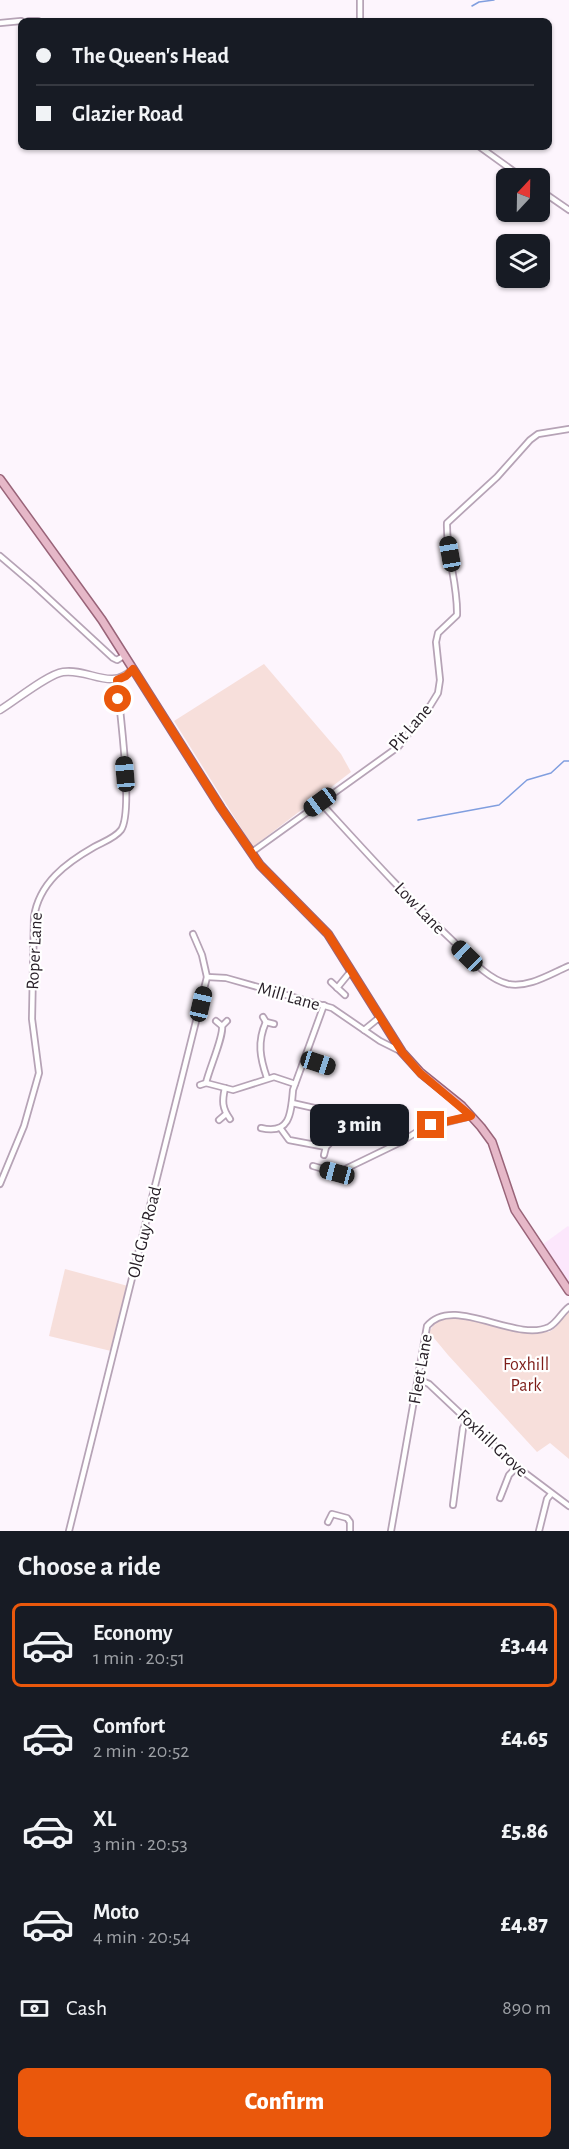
<!DOCTYPE html>
<meta charset="utf-8">
<style>
:root{--surface:#171b24;--page:#242831;--text:#f1f3f6;--muted:#9ea1a6;--line:#363941;--accent:#ea580c}
body{margin:0;font-family:"Alegreya Sans",sans-serif;background:var(--page);color:var(--text);height:100vh;display:flex;flex-direction:column;font-size:22px;white-space:nowrap}
*{box-sizing:border-box;margin:0}
p{font-size:20px;color:var(--muted)}
.icon{flex:none;width:33px;height:33px;fill:none;stroke:currentColor;stroke-width:2;stroke-linecap:round;stroke-linejoin:round}
.map{position:relative;height:1531px;overflow:hidden}
.drawer{display:flex;flex-direction:column;background:var(--surface);flex:1}
.drawer>*{flex:none}
.hud{position:absolute;left:18px;top:18px;width:534px;height:132px;border-radius:9px;box-shadow:0 2px 4px #0004;display:grid;align-content:center;height:132px;padding:0 18px;background:var(--surface)}
.needle{width:39px;rotate:22deg}
.buttons{position:absolute;left:496px;top:168px;display:grid;gap:12px}
.buttons a{display:grid;place-items:center;width:54px;height:54px;border-radius:9px;background:var(--surface);box-shadow:0 2px 4px #0004;font-size:30px}
.end{position:absolute;width:27px;height:27px;margin:-14px;border:8px solid #ea580c;background:#fff;box-shadow:0 0 0 3px #fff}
.from{border-radius:50%}
.bubble{position:absolute;height:42px;border-radius:9px;background:var(--surface);box-shadow:0 2px 4px #0004;font-size:20px;font-weight:800;line-height:42px;text-align:center}
.car{position:absolute;width:18px;height:36px;margin:-18px -9px;border-radius:8px;box-shadow:0 0 4px 2px #0007;background:linear-gradient(#222 24%,#8ab4d8 0 40%,#222 0 76%,#8ab4d8 0 86%,#222 0)}
.hud b{display:flex;align-items:center;gap:21px;height:57px;font-size:22px}
.hud b+b{border-top:2px solid var(--line)}
.hud i{width:15px;height:15px;background:var(--text)}
ul{padding:0;list-style:none}
li{display:flex;align-items:center;gap:18px;height:84px;margin:0 12px 9px;padding:0 6px;border:3px solid transparent;border-radius:9px}
li div{flex:1}
li b{display:block;font-size:22px}
li em{font-style:normal;font-weight:800}
li.on{border-color:var(--accent)}
li>.icon{width:54px;height:54px;stroke-width:1.5}
h2{padding:0 18px;font-size:27px;line-height:72px}
.pay{display:flex;align-items:center;gap:15px;height:66px;padding:0 18px;font-size:22px}
.pay p{margin-inline-start:auto}
.button{display:flex;gap:12px;margin-top:auto;padding:12px 18px}
.button a{flex:1;height:69px;border-radius:9px;background:var(--accent);color:#fff;font-size:24px;font-weight:800;line-height:69px;text-align:center}
.map>svg:first-child{display:block}
.built{fill:#fce7fc}
.green{fill:#f7dfdb}
.lines{fill:none;stroke-linecap:round;stroke-linejoin:round}
.stream{stroke:#809edf;stroke-width:1.5}
.street-casing{stroke:#b6a3b6;stroke-width:8}
.secondary-casing{stroke:#b6a3b6;stroke-width:9}
.primary-casing{stroke:#996479;stroke-width:10}
.street{stroke:#fff;stroke-width:4.5}
.secondary{stroke:#fff;stroke-width:6}
.primary{stroke:#e6b8c8;stroke-width:7}
.route{stroke:#ea580c;stroke-width:8}
.labels{text-anchor:middle;stroke-width:4.5;stroke-linejoin:round;paint-order:stroke}
.street-label{font-size:18px;fill:#292129;stroke:#fff}
.park-label{font-size:18px;fill:#7e1e1a;stroke:#fff}
</style>
<div class="map">
<svg width="569" height="1531" viewBox="0 0 569 1531">
<rect width="100%" height="100%" fill="#fdf5fd"/>
<path class="built" d="M568 1226 569 1227V1284L542 1245Z"/>
<g class="green">
<path d="M264 664 341 754 351 772 253 847 174 721Z"/>
<path d="M65 1269 128 1286 111 1351 49 1336Z"/>
<path d="M569 1311V1459L550 1443 537 1452 448 1355 429 1332 435 1323 441 1319 454 1317 511 1329 549 1332C559 1327 560 1317 569 1311Z"/>
</g>
<g class="lines">
<g class="stream">
<path d="M472 6 479 2 494 0"/>
<path d="M418 820 499 805 527 780 551 773 564 761H569"/>
</g>
<defs>
<g id="street">
<path d="M29 21H38"/>
<path d="M360 21V0"/>
<path d="M0 23 21 21"/>
<path d="M480 147 523 178"/>
<path d="M540 190 569 210"/>
<path d="M0 556 34 585 113 658 117 660 125 655"/>
<path d="M320 802C364 850 407 898 454 942 469 957 487 979 508 984 529 988 550 974 569 966"/>
<path d="M252 852 398 747 430 706 438 693 440 680 436 642 438 633 457 615C458 584 446 554 447 523L497 477 530 440 538 434 569 429"/>
<path d="M207 977 226 978 332 1008 380 1041 402 1052"/>
<path d="M331 982 345 995"/>
<path d="M337 988 351 971"/>
<path d="M263 1017 266 1022 274 1024"/>
<path d="M216 1021 222 1026 227 1021"/>
<path d="M266 1022C257 1042 260 1058 267 1078"/>
<path d="M364 1030 380 1017"/>
<path d="M305 1058 331 1067"/>
<path d="M206 1083C209 1069 224 1036 222 1026"/>
<path d="M200 1085 206 1083 233 1090 274 1077 295 1084"/>
<path d="M225 1088C222 1101 222 1108 230 1119"/>
<path d="M292 1103 332 1112 356 1130"/>
<path d="M219 1120 226 1114"/>
<path d="M261 1128C290 1135 291 1114 293 1090L324 1005"/>
<path d="M281 1129 289 1140 326 1147"/>
<path d="M353 1134 362 1129"/>
<path d="M324 1155 326 1147 329 1144"/>
<path d="M313 1166 337 1173 401 1142 423 1128 471 1116"/>
<path d="M0 1184 24 1126 39 1073 32 1019 34 917C39 883 66 863 94 847 103 842 115 838 121 830 134 811 119 707 117 680"/>
<path d="M418 1379 429 1384 517 1467 569 1506"/>
<path d="M500 1498 509 1475 517 1467"/>
<path d="M453 1505 463 1428 467 1420"/>
<path d="M328 1522 332 1514 347 1518 350 1522V1531"/>
<path d="M69 1531 207 977 202 955 193 934"/>
<path d="M391 1531 427 1326C453 1294 515 1343 549 1327 557 1323 562 1312 569 1307"/>
<path d="M539 1531 547 1499 551 1494"/>
</g>
<path id="secondary" d="M0 710C15 701 48 674 63 672 89 668 111 692 133 669"/>
<path id="primary" d="M0 479 102 620 221 808 260 865 328 934 402 1052 421 1073 462 1106 481 1127 492 1142 515 1210 569 1291"/>
</defs>
<use href="#street" class="street-casing"/>
<use href="#secondary" class="secondary-casing"/>
<use href="#primary" class="primary-casing"/>
<use href="#street" class="street"/>
<use href="#secondary" class="secondary"/>
<use href="#primary" class="primary"/>
</g>
<g class="lines">
<path class="route" d="M118 699 117 680 126 676 133 669 221 808 260 865 328 934 402 1052 420 1073 471 1116 431 1125"/>
</g>
<g class="labels">
<g class="street-label">
<text transform="translate(410 727) rotate(-49)" y="6">Pit Lane</text>
<text transform="translate(420 908) rotate(46)" y="6">Low Lane</text>
<text transform="translate(34 951) rotate(-87)" y="6">Roper Lane</text>
<text transform="translate(289 996) rotate(16)" y="6">Mill Lane</text>
<text transform="translate(144 1232) rotate(-76)" y="6">Old Guy Road</text>
<text transform="translate(420 1369) rotate(-80)" y="6">Fleet Lane</text>
<text transform="translate(493 1443) rotate(43)" y="6">Foxhill Grove</text>
</g>
<g class="park-label">
<text x="526" y="1370">Foxhill<tspan x="526" dy="21">Park</tspan></text>
</g>
</g>
</svg>
<div class="buttons">
<a><svg class="needle" viewBox="-14 -14 28 28"><path d="M0-13l5 13h-10z" fill="#e53935"/><path d="M0 13l5-13h-10z" fill="#9ea1a6"/></svg></a>
<a><svg class="icon" aria-label="layers" viewBox="0 0 24 24"><path d="M12 4l9 5-9 5-9-5zM3 14l9 5 9-5"/></svg></a>
</div>
<i class="end from" style="left:118px;top:699px"></i>
<i class="end" style="left:431px;top:1125px"></i>
<div class="bubble" style="left:310px;top:1104px;width:99px">3 min</div>
<i class="car" style="left:450px;top:554px;rotate:350deg"></i>
<i class="car" style="left:125px;top:774px;rotate:355deg"></i>
<i class="car" style="left:320px;top:802px;rotate:234deg"></i>
<i class="car" style="left:467px;top:956px;rotate:314deg"></i>
<i class="car" style="left:201px;top:1004px;rotate:13deg"></i>
<i class="car" style="left:318px;top:1063px;rotate:108deg"></i>
<i class="car" style="left:337px;top:1173px;rotate:285deg"></i>
<div class="hud">
<b><i class="from"></i>The Queen's Head</b>
<b><i></i>Glazier Road</b>
</div>
</div>
<section class="drawer">
<h2>Choose a ride</h2>
<ul>
<li class="on"><svg class="icon" aria-label="car" viewBox="0 0 24 24"><path d="M5 17H2v-5l4-1 3-4h7l3 4 3 1v5h-3M9 17h6M6 11h13"/><circle cx="7" cy="17" r="2"/><circle cx="17" cy="17" r="2"/></svg><div><b>Economy</b><p>1 min · 20:51</p></div><em>£3.44</em></li>
<li><svg class="icon" aria-label="car" viewBox="0 0 24 24"><path d="M5 17H2v-5l4-1 3-4h7l3 4 3 1v5h-3M9 17h6M6 11h13"/><circle cx="7" cy="17" r="2"/><circle cx="17" cy="17" r="2"/></svg><div><b>Comfort</b><p>2 min · 20:52</p></div><em>£4.65</em></li>
<li><svg class="icon" aria-label="car" viewBox="0 0 24 24"><path d="M5 17H2v-5l4-1 3-4h7l3 4 3 1v5h-3M9 17h6M6 11h13"/><circle cx="7" cy="17" r="2"/><circle cx="17" cy="17" r="2"/></svg><div><b>XL</b><p>3 min · 20:53</p></div><em>£5.86</em></li>
<li><svg class="icon" aria-label="car" viewBox="0 0 24 24"><path d="M5 17H2v-5l4-1 3-4h7l3 4 3 1v5h-3M9 17h6M6 11h13"/><circle cx="7" cy="17" r="2"/><circle cx="17" cy="17" r="2"/></svg><div><b>Moto</b><p>4 min · 20:54</p></div><em>£4.87</em></li>
</ul>
<div class="pay"><svg class="icon" aria-label="cash" viewBox="0 0 24 24"><path d="M3 7h18v10H3z"/><circle cx="12" cy="12" r="2"/></svg>Cash<p>890 m</p></div>
<div class="button"><a>Confirm</a></div>
</section>
